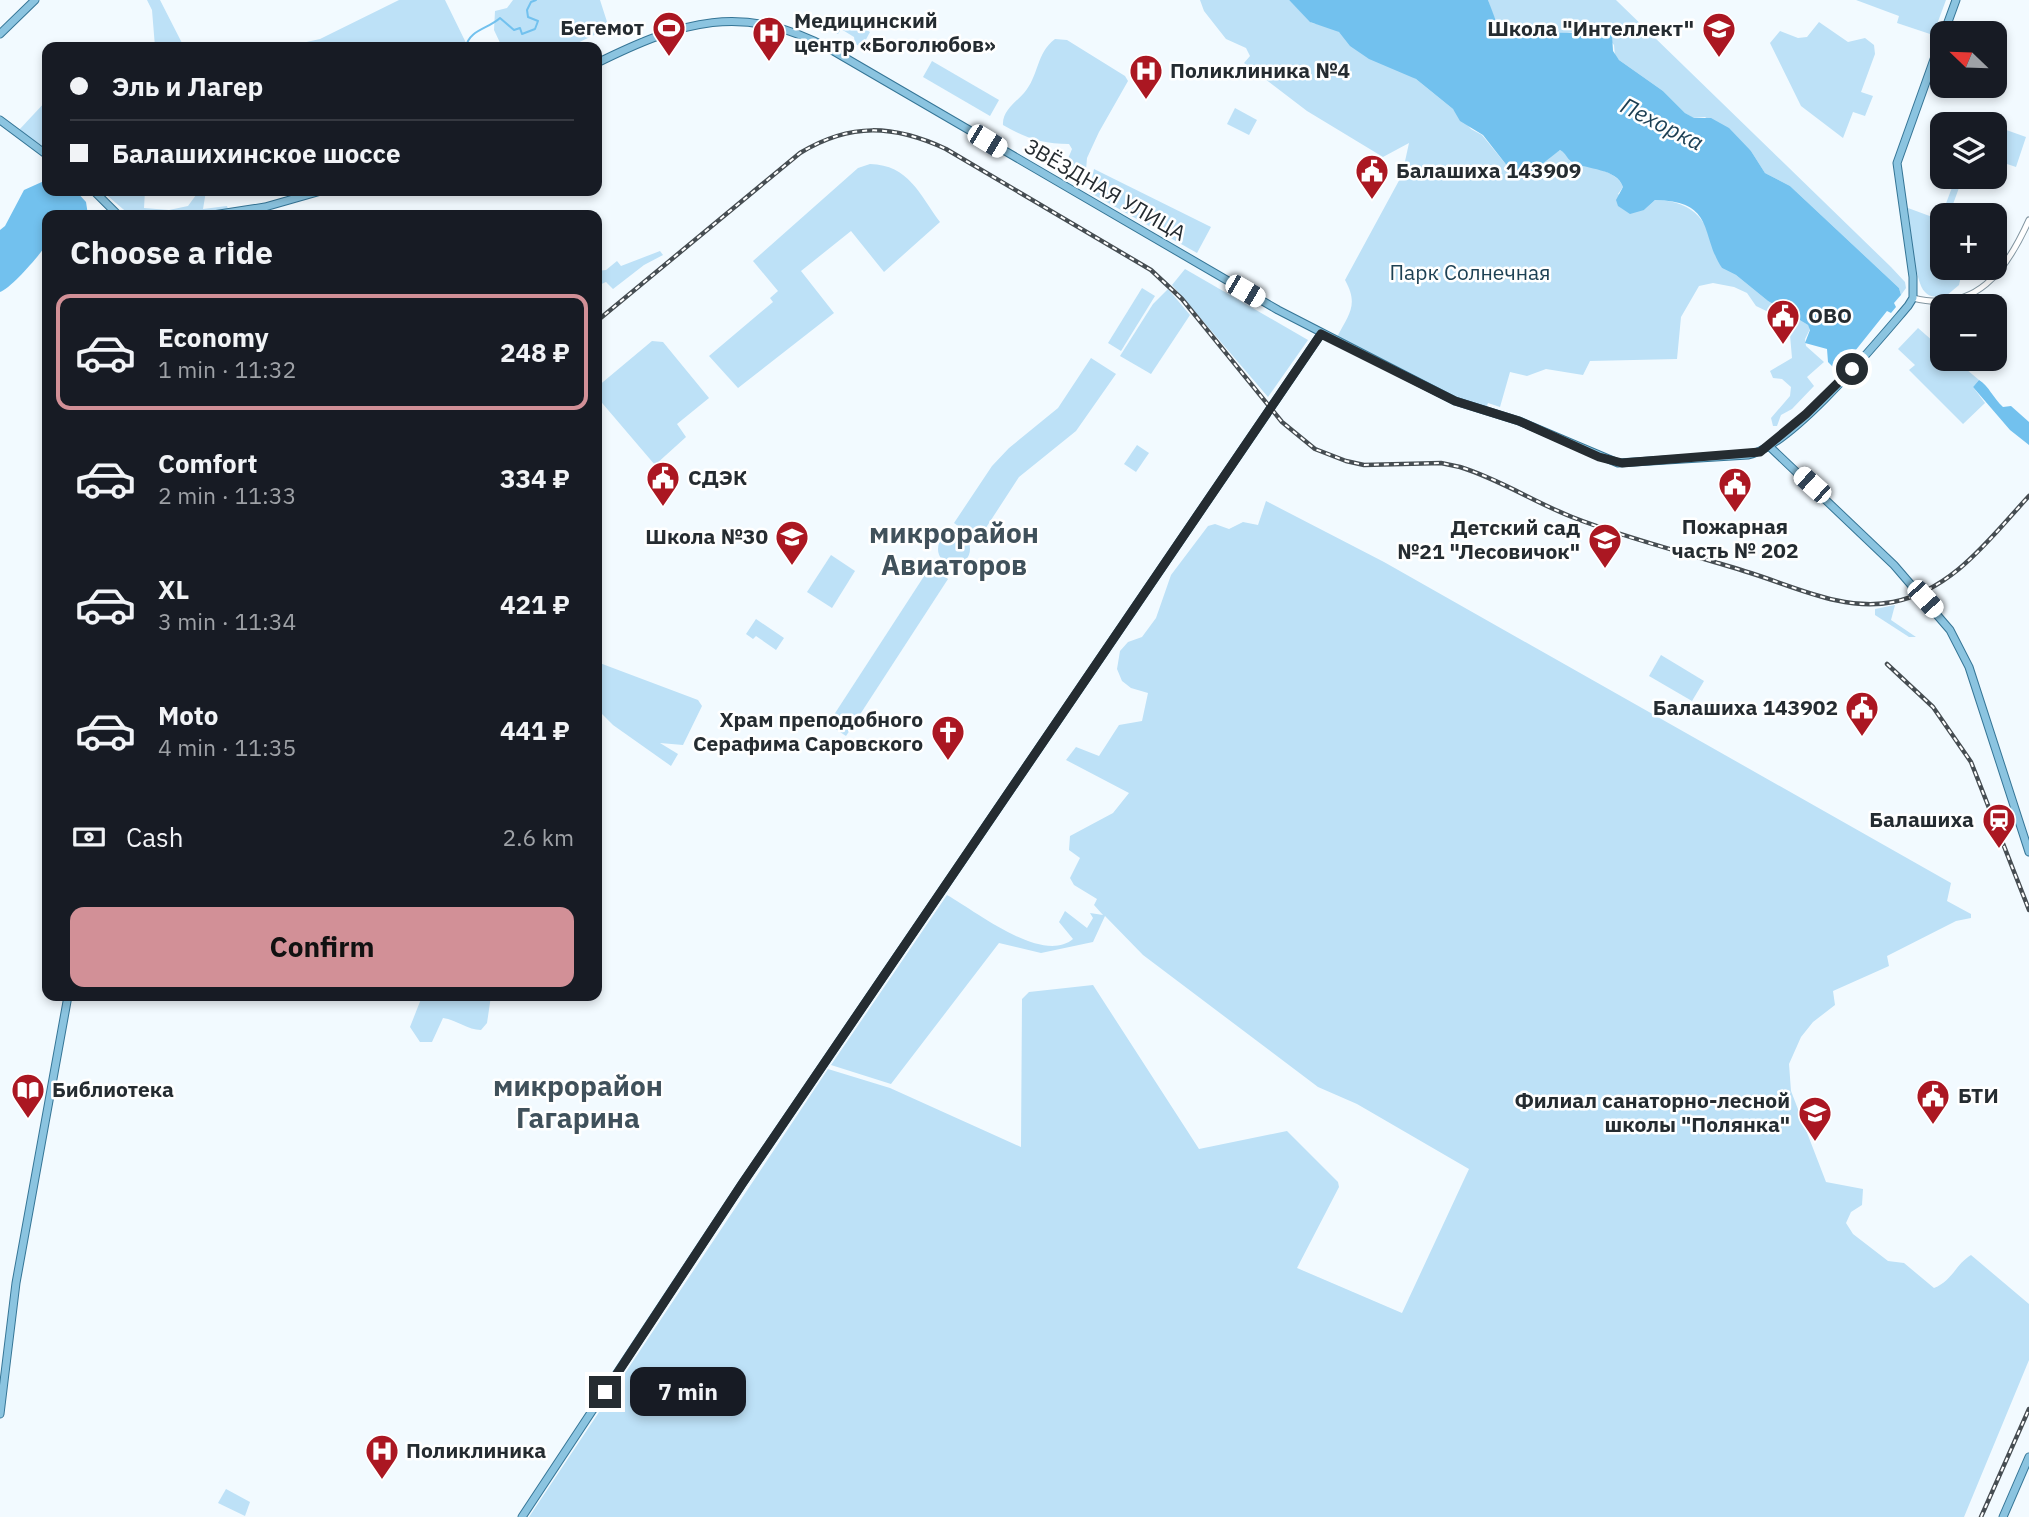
<!DOCTYPE html>
<meta charset="utf-8">
<style>
:root{--surface:#171b24;--page:#20242c;--text:#f1f3f6;--muted:#9ea1a6;--line:#363941;--accent:#d29097}
body{margin:0;font-family:"IBM Plex Sans",sans-serif;background:var(--page);color:var(--text);height:100vh;display:flex;flex-direction:column;font-size:26px;white-space:nowrap}
*{box-sizing:border-box;margin:0}
p{font-size:23px;color:var(--muted)}
.icon{flex:none;width:38px;height:38px;fill:none;stroke:currentColor;stroke-width:2;stroke-linecap:round;stroke-linejoin:round}
.map{position:relative;flex:1;overflow:hidden}
.sheet{position:absolute;left:42px;top:210px;width:560px;height:791px;display:flex;flex-direction:column;background:var(--surface);border-radius:14px;box-shadow:0 4px 10px #0003}
.sheet>*{flex:none}
.guide{position:absolute;left:42px;top:42px;width:560px;height:154px;border-radius:14px;box-shadow:0 4px 10px #0003;display:grid;align-content:center;height:154px;padding:0 28px;background:var(--surface)}
.needle{width:46px;rotate:293deg}
.fabs{position:absolute;left:1930px;top:21px;display:grid;gap:14px}
.fabs a{display:grid;place-items:center;width:77px;height:77px;border-radius:14px;background:var(--surface);box-shadow:0 4px 10px #0003;font-size:35px}
.end{position:absolute;width:32px;height:32px;margin:-16px;border:9px solid #252c31;background:#fff;box-shadow:0 0 0 4px #fff}
.from{border-radius:50%}
.bubble{position:absolute;height:49px;border-radius:14px;background:var(--surface);box-shadow:0 4px 10px #0003;font-size:23px;font-weight:700;line-height:49px;text-align:center}
.car{position:absolute;width:21px;height:42px;margin:-21px -10px;border-radius:9px;box-shadow:0 0 5px 2px #0007;background:linear-gradient(#fff 24%,#345 0 40%,#fff 0 76%,#345 0 86%,#fff 0)}
.guide b{display:flex;align-items:center;gap:24px;height:66px;font-size:26px}
.guide b+b{border-top:2px solid var(--line)}
.guide i{width:18px;height:18px;background:var(--text)}
ul{padding:0;list-style:none}
li{display:flex;align-items:center;gap:21px;height:116px;margin:0 14px 10px;padding:0 14px;border:4px solid transparent;border-radius:14px}
li div{flex:1}
li b{display:block;font-size:26px}
li em{font-style:normal;font-weight:700}
li.active{border-color:var(--accent)}
li>.icon{width:63px;height:63px;stroke-width:1.5}
h2{padding:0 28px;font-size:32px;line-height:84px}
.pay{display:flex;align-items:center;gap:18px;height:77px;padding:0 28px;font-size:26px}
.pay p{margin-inline-start:auto}
.button{display:flex;gap:14px;margin-top:auto;padding:14px 28px}
.button a{flex:1;height:80px;border-radius:14px;background:var(--accent);color:#111;font-size:28px;font-weight:700;line-height:80px;text-align:center}
.map>svg:first-child{display:block}
.green{fill:#bde1f7}
.water{fill:#72c1ee}
.lines{fill:none;stroke-linecap:round;stroke-linejoin:round}
.stream{stroke:#72c1ee;stroke-width:2}
.minor-casing{stroke:#8396a1;stroke-width:7}
.major-casing{stroke:#357596;stroke-width:9}
.minor{stroke:#fff;stroke-width:5}
.major{stroke:#8bc4e0;stroke-width:7}
.rail-casing{stroke:#464d52;stroke-width:4.5}
.rail{stroke:#fff;stroke-width:2;stroke-dasharray:5;stroke-linecap:butt}
.route{stroke:#252c31;stroke-width:9}
.labels{text-anchor:middle;stroke-width:5;stroke-linejoin:round;paint-order:stroke}
.poi-label{font-size:21px;font-weight:bold;fill:#252c31;stroke:#fff;text-anchor:start}
.street-label{font-size:21px;fill:#252c31;stroke:#fff}
.park-label{font-size:21px;fill:#1d4154;stroke:#fff}
.water-label{font-size:23px;font-style:italic;fill:#1b3e52;stroke:#fff}
.district-label{font-size:28px;font-weight:bold;fill:#40515b;stroke:#fff}
</style>
<div class="map">
<svg width="2029" height="1517" viewBox="0 0 2029 1517">
<rect width="100%" height="100%" fill="#f2faff"/>
<g class="green">
<path d="M147 0H160L184 47H155L152 10Z"/>
<path d="M399 0H445L468 47H284L320 39Z"/>
<path d="M513 0H600L609 28 569 47H502L494 30 495 11 507 8Z"/>
<path d="M1200 0H1289L1312 23 1331 27 1416 79 1453 109 1471 129 1482 135 1508 167 1525 173 1560 150 1568 155 1570 161C1586 167 1617 169 1623 187L1618 194 1644 210 1655 200C1703 201 1709 230 1722 268L1736 275 1768 301 1808 325 1810 329 1805 339 1806 346 1824 362 1807 377 1814 386 1792 409 1781 415 1777 426H1773L1771 418 1790 396 1791 387 1782 379 1773 378 1770 371 1792 358 1790 335 1782 329 1781 318 1756 306 1747 293 1734 287 1713 283 1699 286 1681 317 1677 359 1590 361 1583 375 1546 369 1527 376 1510 372 1500 407 1488 403 1486 408 1452 396 1337 337C1349 314 1359 305 1345 280L1402 175 1409 143 1383 157 1307 111 1244 63 1250 56 1246 48 1226 39 1204 11Z"/>
<path d="M1488 0H1616L1891 267 1905 282 1906 288 1901 295 1899 288 1790 186 1765 173 1751 151 1705 117 1693 118 1685 113 1663 91 1619 60 1615 56 1614 45 1599 28C1580 33 1522 39 1504 29 1495 23 1491 10 1488 0Z"/>
<path d="M1856 0H1946L1933 35 1897 23 1899 16Z"/>
<path d="M843 15 870 32 862 47 855 44 854 37 841 29 838 34 833 31Z"/>
<path d="M1819 22 1848 42 1865 38 1874 45 1875 54 1861 92 1873 96 1865 116 1853 112 1843 138 1801 106 1770 43 1780 31 1798 38 1807 37Z"/>
<path d="M1055 39 1067 40 1125 76 1128 81 1099 132 1087 158 1086 170 1082 172 1065 166 1072 149 1069 144C1042 144 1025 138 1003 125 1002 111 1016 102 1024 93 1039 76 1036 53 1055 39Z"/>
<path d="M932 61 999 100 990 116 923 77Z"/>
<path d="M47 100V149L19 130Z"/>
<path d="M1235 108 1257 120 1249 135 1227 124Z"/>
<path d="M1995 126 2026 137 2016 167 1995 160Z"/>
<path d="M870 164C909 165 919 194 940 222L884 272 851 231 801 271 834 313 738 388 709 356 773 302 770 298 778 291 753 261 858 168Z"/>
<path d="M1094 169 1211 227 1197 253 1089 192Z"/>
<path d="M1956 177H1963L1949 215H1942V235L1933 261 1942 268 1962 272 1959 285 1946 296C1939 297 1930 298 1925 292 1914 282 1910 224 1908 208L1935 218 1945 206Z"/>
<path d="M102 191H109L114 195 119 191H145L144 208 169 210 188 206 199 191H206L203 209 227 206 228 209 174 215H130Z"/>
<path d="M660 251 663 255 644 265 613 289 606 282 597 286V271L606 270 617 261 621 266Z"/>
<path d="M1185 269 1308 340 1268 397 1172 285Z"/>
<path d="M1142 288 1155 296 1121 351 1108 343Z"/>
<path d="M1168 289 1190 315 1151 374 1120 356 1153 304Z"/>
<path d="M1918 328 1942 349V359H1954L1979 380 1973 387 1985 403 1963 424 1909 370 1915 365 1898 349Z"/>
<path d="M652 341 663 342 709 398 677 424 686 437 655 465 597 397V387Z"/>
<path d="M1091 358 1116 374 1076 431 1019 477 978 540 954 523 992 466 1009 448 1058 408Z"/>
<path d="M1137 445 1149 453 1136 472 1124 464Z"/>
<path d="M1266 501 1384 562 1951 883 1947 901 1971 914V918L1956 921 1887 956 1889 966 1833 991 1835 1005 1813 1022 1801 1037 1789 1064 1791 1091 1826 1182 1863 1189 1862 1205 1851 1212 1846 1223 1853 1234 1888 1261 1904 1263 1934 1288C1952 1281 1956 1264 1971 1255L2029 1304V1360L1964 1517H529L828 1069 890 1088 1021 1147 1022 999 1029 992 1093 985 1199 1149 1287 1131 1338 1182 1339 1187 1297 1268 1402 1313 1469 1169 1357 1104 1318 1087 1143 955 1105 916 1093 942 1041 953 999 943 891 1084 831 1065 947 895C976 911 1042 965 1073 939L1059 922 1065 911 1087 928 1093 918 1090 913 1103 915 1094 905 1097 899 1074 885 1070 878 1080 858 1069 850 1070 836 1113 813 1129 793 1066 760 1076 747 1099 756 1119 725 1142 721 1148 693 1131 688 1122 681 1117 669 1120 651 1128 642 1142 637 1156 618 1171 575 1208 526 1215 524 1229 529 1243 522 1258 525Z"/>
<circle cx="954" cy="549" r="16"/>
<path d="M831 555 855 571 832 608 807 592Z"/>
<path d="M930 567 948 579 846 736 828 724Z"/>
<path d="M1895 605 1891 620 1916 637H1909L1875 615V609Z"/>
<path d="M756 619 784 638 776 650 756 636 753 639 746 634Z"/>
<path d="M1661 655 1704 681 1692 701 1649 676Z"/>
<path d="M597 662 698 700 702 706 683 745 660 743 678 754 671 766 613 725 597 709Z"/>
<path d="M417 996H491L487 1023 481 1030C468 1030 457 1020 443 1018L432 1042H420L410 1027 421 999Z"/>
<path d="M226 1489 250 1502 245 1516 218 1503Z"/>
</g>
<g class="water">
<path d="M1289 0H1488L1496 21 1504 29 1516 32 1574 33 1606 29 1612 35 1613 51 1619 60 1663 91 1685 113 1694 118H1711L1729 128 1751 151 1765 173 1790 186 1899 288 1901 295 1894 303 1896 307 1891 313 1887 311 1843 366 1833 367 1828 362 1827 349 1805 343 1810 330 1808 325 1768 301 1736 275 1722 268C1700 235 1716 201 1655 200L1644 210 1630 214 1618 206 1616 200 1623 187C1617 168 1587 170 1572 162 1566 158 1567 154 1560 150L1533 171 1525 173 1508 167 1483 135 1460 121 1453 109 1416 79 1369 59 1350 46 1339 32 1310 22Z"/>
<path d="M44 181H47V191H76L86 202 88 215H47V244C41 253 12 288 0 292V230L5 226 24 190Z"/>
<path d="M1979 380C1989 386 1993 398 2003 407L2011 406 2029 422V445L2010 430 1973 387Z"/>
</g>
<g class="lines">
<path class="stream" d="M466 47C469 30 488 29 500 18L514 30 520 28 522 34 535 29 538 21 528 17 527 10 531 2 536 0"/>
<defs>
<path id="minor" d="M1913 298C1976 314 2006 271 2029 220"/>
<g id="major">
<path d="M1944 33 1956 0"/>
<path d="M0 34 35 0"/>
<path d="M597 63C682 21 742 2 830 49L1278 310 1455 401 1519 421 1618 463 1748 455C1791 447 1877 342 1908 306L1913 298V277L1897 163 1942 37"/>
<path d="M0 120 47 155"/>
<path d="M94 191 118 215"/>
<path d="M213 215 265 207 321 191"/>
<path d="M1770 447 1894 565 1950 630 1969 667 2029 852"/>
<path d="M0 1414 16 1283 68 996"/>
<path d="M522 1517 742 1184 1321 334"/>
<path d="M2003 1517 2029 1457"/>
</g>
</defs>
<use href="#minor" class="minor-casing"/>
<use href="#major" class="major-casing"/>
<use href="#minor" class="minor"/>
<use href="#major" class="major"/>
<defs>
<g id="rail">
<path d="M597 321 800 153C851 122 894 125 946 149L1151 270 1182 299 1282 422 1315 449 1346 461 1364 465 1441 463 1460 467C1499 479 1534 502 1572 517 1628 539 1687 553 1744 571 1792 585 1842 612 1893 602 1953 590 1990 538 2029 496"/>
<path d="M1887 664 1933 707 1971 762 2029 910"/>
<path d="M1981 1517 2029 1409"/>
</g>
</defs>
<use href="#rail" class="rail-casing"/>
<use href="#rail" class="rail"/>
</g>
<g class="lines">
<path class="route" d="M605 1392 742 1184 1321 334 1455 401 1519 421 1599 457 1622 463 1760 452 1806 414 1852 369"/>
</g>
<defs>
<symbol id="stadium-pin" viewBox="-11 -11 22 30"><path d="M0 17L-7.5 6A9.5 9.5 0 1 1 7.5 6Z" fill="#ab1722" stroke="#fff"/><path d="M0-5a6.5 5 0 1 0 0 10a6.5 5 0 1 0 0-10ZM-3.5-1.8h7v3.6h-7Z" fill="#fff"/></symbol>
<symbol id="school-pin" viewBox="-11 -11 22 30"><path d="M0 17L-7.5 6A9.5 9.5 0 1 1 7.5 6Z" fill="#ab1722" stroke="#fff"/><path d="M0-5L7-2L0 1L-7-2ZM-4 1L0 2.5L4 1V4Q0 6-4 4Z" fill="#fff"/></symbol>
<symbol id="hospital-pin" viewBox="-11 -11 22 30"><path d="M0 17L-7.5 6A9.5 9.5 0 1 1 7.5 6Z" fill="#ab1722" stroke="#fff"/><path d="M-5-5h3v3.5h4V-5h3V5h-3V1.5h-4V5h-3Z" fill="#fff"/></symbol>
<symbol id="civic-pin" viewBox="-11 -11 22 30"><path d="M0 17L-7.5 6A9.5 9.5 0 1 1 7.5 6Z" fill="#ab1722" stroke="#fff"/><path d="M-.6-6.5H3V-4.5H.6V-3L4-1V1h2V6H-6V1h2V-1L-.6-3ZM-1.2 2.5V6h2.4V2.5Z" fill="#fff"/></symbol>
<symbol id="church-pin" viewBox="-11 -11 22 30"><path d="M0 17L-7.5 6A9.5 9.5 0 1 1 7.5 6Z" fill="#ab1722" stroke="#fff"/><path d="M-1.2-6h2.4v3.5h3.3v2.4h-3.3V6h-2.4V-.1h-3.3v-2.4h3.3Z" fill="#fff"/></symbol>
<symbol id="station-pin" viewBox="-11 -11 22 30"><path d="M0 17L-7.5 6A9.5 9.5 0 1 1 7.5 6Z" fill="#ab1722" stroke="#fff"/><path d="M-3-6H3Q5-6 5-4V2Q5 4 3 4L4.5 6H3L1.5 4h-3L-3 6H-4.5L-3 4Q-5 4-5 2V-4Q-5-6-3-6ZM-3.5-4v3h7v-3ZM-3.5 1v1.5H-2V1ZM2 1v1.5H3.5V1Z" fill="#fff"/></symbol>
<symbol id="library-pin" viewBox="-11 -11 22 30"><path d="M0 17L-7.5 6A9.5 9.5 0 1 1 7.5 6Z" fill="#ab1722" stroke="#fff"/><path d="M-6-4Q-3-5.5-.7-3.5V5Q-3 3-6 4ZM6-4Q3-5.5 .7-3.5V5Q3 3 6 4Z" fill="#fff"/></symbol>
</defs>
<g fill-rule="evenodd">
<use href="#stadium-pin" x="650" y="9" width="38" height="52"/>
<use href="#school-pin" x="1700" y="10" width="38" height="52"/>
<use href="#hospital-pin" x="750" y="14" width="38" height="52"/>
<use href="#hospital-pin" x="1127" y="52" width="38" height="52"/>
<use href="#civic-pin" x="1353" y="152" width="38" height="52"/>
<use href="#civic-pin" x="1764" y="297" width="38" height="52"/>
<use href="#civic-pin" x="644" y="459" width="38" height="52"/>
<use href="#civic-pin" x="1716" y="465" width="38" height="52"/>
<use href="#school-pin" x="773" y="518" width="38" height="52"/>
<use href="#school-pin" x="1586" y="521" width="38" height="52"/>
<use href="#civic-pin" x="1843" y="689" width="38" height="52"/>
<use href="#church-pin" x="929" y="713" width="38" height="52"/>
<use href="#station-pin" x="1980" y="801" width="38" height="52"/>
<use href="#library-pin" x="9" y="1071" width="38" height="52"/>
<use href="#civic-pin" x="1914" y="1077" width="38" height="52"/>
<use href="#school-pin" x="1796" y="1094" width="38" height="52"/>
<use href="#hospital-pin" x="363" y="1432" width="38" height="52"/>
</g>
<g class="labels">
<g class="poi-label">
<text x="794" y="28">Медицинский<tspan x="794" dy="24">центр «Боголюбов»</tspan></text>
<text x="644" y="35" text-anchor="end">Бегемот</text>
<text x="1694" y="36" text-anchor="end">Школа "Интеллект"</text>
<text x="1170" y="78">Поликлиника №4</text>
<text x="1396" y="178">Балашиха 143909</text>
<text x="1808" y="323">ОВО</text>
<text x="688" y="485">СДЭК</text>
<text x="1735" y="534" text-anchor="middle">Пожарная<tspan x="1735" dy="24">часть № 202</tspan></text>
<text x="1580" y="535" text-anchor="end">Детский сад<tspan x="1580" dy="24">№21 "Лесовичок"</tspan></text>
<text x="768" y="544" text-anchor="end">Школа №30</text>
<text x="1838" y="715" text-anchor="end">Балашиха 143902</text>
<text x="923" y="727" text-anchor="end">Храм преподобного<tspan x="923" dy="24">Серафима Саровского</tspan></text>
<text x="1974" y="827" text-anchor="end">Балашиха</text>
<text x="52" y="1097">Библиотека</text>
<text x="1958" y="1103">БТИ</text>
<text x="1790" y="1108" text-anchor="end">Филиал санаторно-лесной<tspan x="1790" dy="24">школы "Полянка"</tspan></text>
<text x="406" y="1458">Поликлиника</text>
</g>
<g class="street-label">
<text transform="translate(1105 190) rotate(30)" y="7">ЗВЁЗДНАЯ УЛИЦА</text>
</g>
<g class="park-label">
<text x="1470" y="280">Парк Солнечная</text>
</g>
<g class="water-label">
<text transform="translate(1662 124) rotate(27)" y="8">Пехорка</text>
</g>
<g class="district-label">
<text x="954" y="543">микрорайон<tspan x="954" dy="32">Авиаторов</tspan></text>
<text x="578" y="1096">микрорайон<tspan x="578" dy="32">Гагарина</tspan></text>
</g>
</g>
</svg>
<div class="fabs">
<a><svg class="needle" viewBox="-14 -14 28 28"><path d="M0-13l5 13h-10z" fill="#e53935"/><path d="M0 13l5-13h-10z" fill="#9ea1a6"/></svg></a>
<a><svg class="icon" aria-label="layers" viewBox="0 0 24 24"><path d="M12 4l9 5-9 5-9-5zM3 14l9 5 9-5"/></svg></a>
<a>+</a>
<a>−</a>
</div>
<i class="end from" style="left:1852px;top:369px"></i>
<i class="end" style="left:605px;top:1392px"></i>
<div class="bubble" style="left:630px;top:1367px;width:116px">7 min</div>
<i class="car" style="left:987px;top:141px;rotate:121deg"></i>
<i class="car" style="left:1245px;top:291px;rotate:120deg"></i>
<i class="car" style="left:1812px;top:485px;rotate:312deg"></i>
<i class="car" style="left:1925px;top:599px;rotate:138deg"></i>
<div class="guide">
<b><i class="from"></i>Эль и Лагер</b>
<b><i></i>Балашихинское шоссе</b>
</div>
<section class="sheet">
<h2>Choose a ride</h2>
<ul>
<li class="active"><svg class="icon" aria-label="car" viewBox="0 0 24 24"><path d="M5 17H2v-5l4-1 3-4h7l3 4 3 1v5h-3M9 17h6M6 11h13"/><circle cx="7" cy="17" r="2"/><circle cx="17" cy="17" r="2"/></svg><div><b>Economy</b><p>1 min · 11:32</p></div><em>248 ₽</em></li>
<li><svg class="icon" aria-label="car" viewBox="0 0 24 24"><path d="M5 17H2v-5l4-1 3-4h7l3 4 3 1v5h-3M9 17h6M6 11h13"/><circle cx="7" cy="17" r="2"/><circle cx="17" cy="17" r="2"/></svg><div><b>Comfort</b><p>2 min · 11:33</p></div><em>334 ₽</em></li>
<li><svg class="icon" aria-label="car" viewBox="0 0 24 24"><path d="M5 17H2v-5l4-1 3-4h7l3 4 3 1v5h-3M9 17h6M6 11h13"/><circle cx="7" cy="17" r="2"/><circle cx="17" cy="17" r="2"/></svg><div><b>XL</b><p>3 min · 11:34</p></div><em>421 ₽</em></li>
<li><svg class="icon" aria-label="car" viewBox="0 0 24 24"><path d="M5 17H2v-5l4-1 3-4h7l3 4 3 1v5h-3M9 17h6M6 11h13"/><circle cx="7" cy="17" r="2"/><circle cx="17" cy="17" r="2"/></svg><div><b>Moto</b><p>4 min · 11:35</p></div><em>441 ₽</em></li>
</ul>
<div class="pay"><svg class="icon" aria-label="cash" viewBox="0 0 24 24"><path d="M3 7h18v10H3z"/><circle cx="12" cy="12" r="2"/></svg>Cash<p>2.6 km</p></div>
<div class="button"><a>Confirm</a></div>
</section>
</div>
